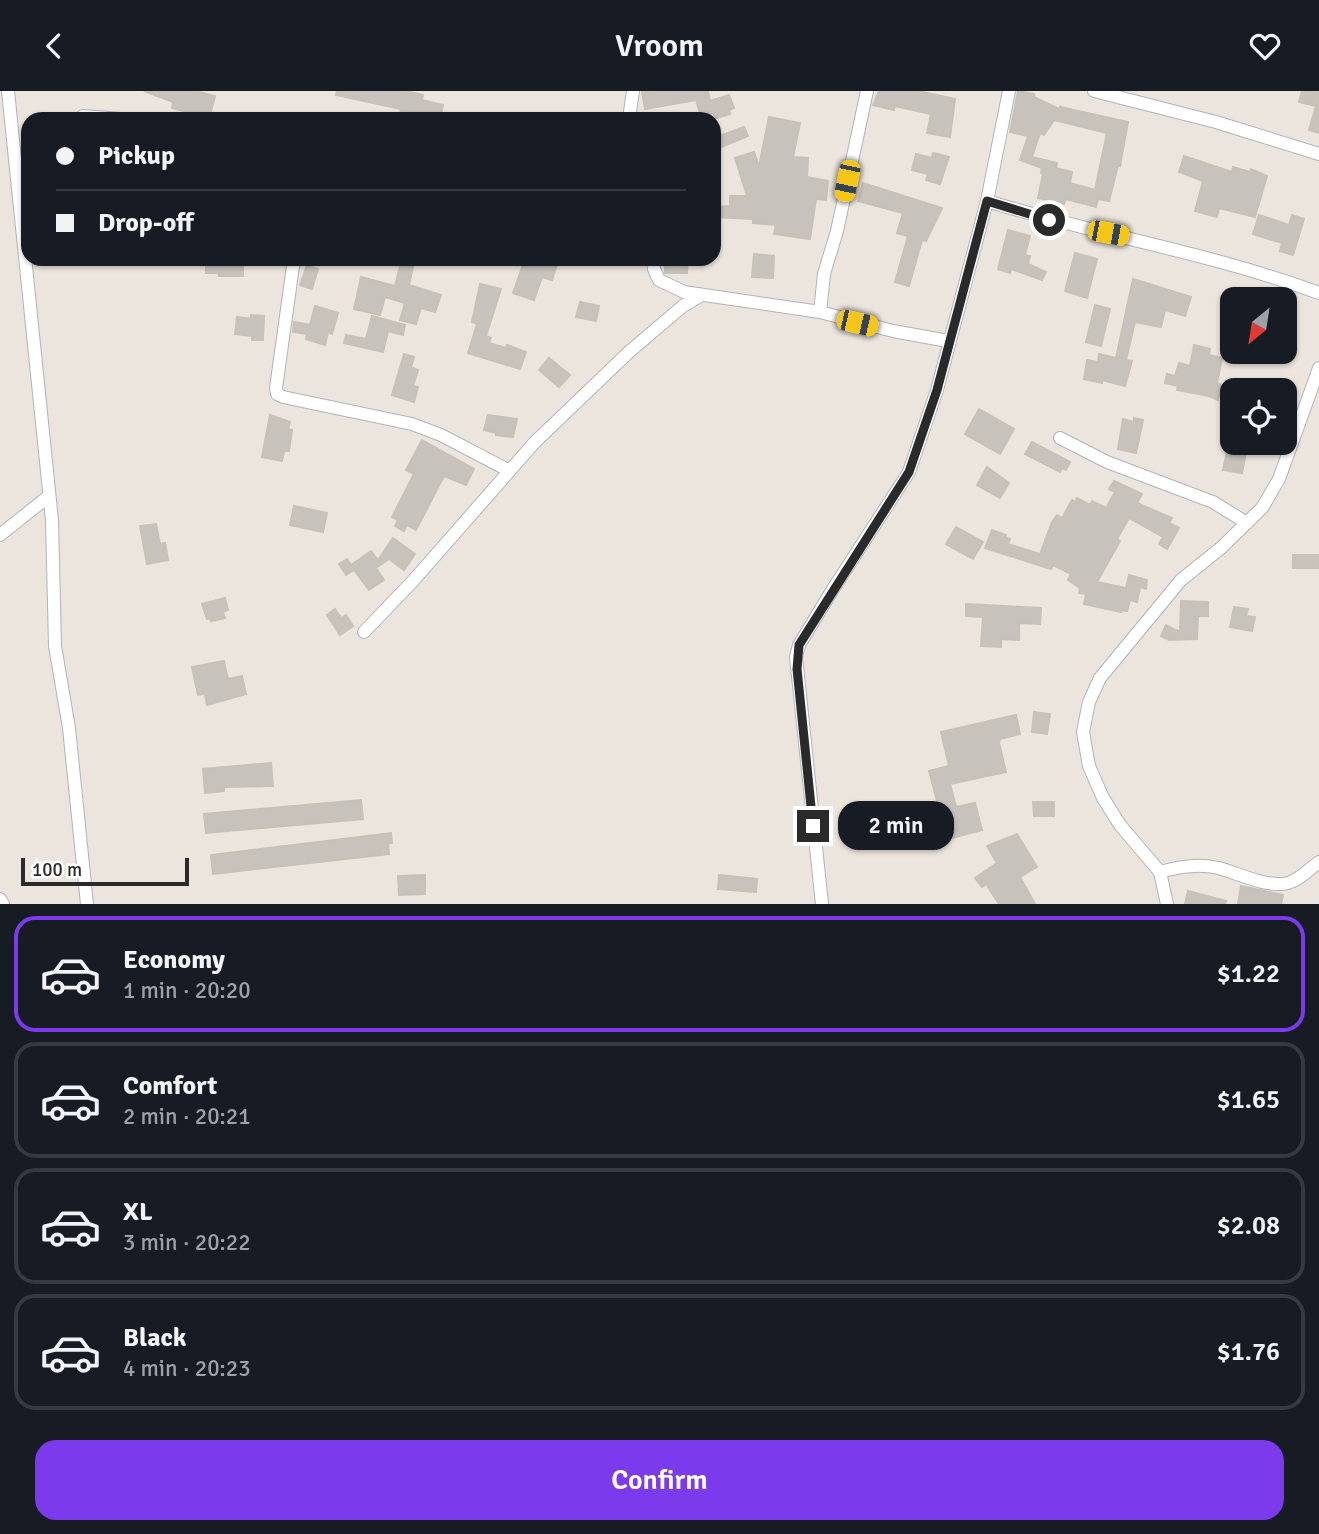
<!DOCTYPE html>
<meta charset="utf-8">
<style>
:root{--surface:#171b24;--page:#20242c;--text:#f1f3f6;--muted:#9ea1a6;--line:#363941;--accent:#7c3aed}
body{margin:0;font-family:Signika,sans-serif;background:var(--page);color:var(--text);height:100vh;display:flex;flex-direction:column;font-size:26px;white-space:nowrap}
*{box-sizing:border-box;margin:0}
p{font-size:23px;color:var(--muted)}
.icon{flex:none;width:38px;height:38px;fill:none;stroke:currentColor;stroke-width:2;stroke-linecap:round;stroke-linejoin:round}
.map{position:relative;height:813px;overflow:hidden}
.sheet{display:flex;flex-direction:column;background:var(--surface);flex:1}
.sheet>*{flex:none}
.top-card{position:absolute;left:21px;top:21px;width:700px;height:154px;border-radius:21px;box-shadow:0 2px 5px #0004;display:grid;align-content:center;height:154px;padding:0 35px;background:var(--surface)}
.needle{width:46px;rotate:210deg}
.buttons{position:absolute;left:1220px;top:196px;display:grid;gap:14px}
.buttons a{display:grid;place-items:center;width:77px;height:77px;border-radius:14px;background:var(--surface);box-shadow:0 2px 5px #0004;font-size:35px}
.scale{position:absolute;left:21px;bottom:18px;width:168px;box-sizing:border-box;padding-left:7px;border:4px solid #2a2a2a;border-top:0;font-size:19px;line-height:24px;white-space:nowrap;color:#2a2a2a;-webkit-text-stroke:5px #fff;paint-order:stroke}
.end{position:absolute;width:32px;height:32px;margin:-16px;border:9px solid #2a2a2a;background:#fff;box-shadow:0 0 0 4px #fff}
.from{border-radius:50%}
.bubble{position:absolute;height:49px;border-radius:21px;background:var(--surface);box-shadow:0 2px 5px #0004;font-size:23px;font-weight:600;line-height:49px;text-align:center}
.car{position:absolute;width:21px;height:42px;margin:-21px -10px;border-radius:9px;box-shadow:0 0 5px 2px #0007;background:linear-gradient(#f5c518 24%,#345 0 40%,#f5c518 0 76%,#345 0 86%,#f5c518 0)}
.top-card b{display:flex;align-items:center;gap:24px;height:66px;font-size:26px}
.top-card b+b{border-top:2px solid var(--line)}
.top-card i{width:18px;height:18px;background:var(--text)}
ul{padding:12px 0 0;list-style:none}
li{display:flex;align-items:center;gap:21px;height:116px;margin:0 14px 10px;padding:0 21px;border:4px solid var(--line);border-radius:21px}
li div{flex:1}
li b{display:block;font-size:26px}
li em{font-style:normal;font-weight:600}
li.current{border-color:var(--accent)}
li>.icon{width:63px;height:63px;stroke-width:1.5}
.button{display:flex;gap:14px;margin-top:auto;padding:14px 35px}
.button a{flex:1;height:80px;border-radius:21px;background:var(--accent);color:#fff;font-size:28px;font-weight:600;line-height:80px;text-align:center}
header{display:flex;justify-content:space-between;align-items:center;height:91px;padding:0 35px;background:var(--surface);font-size:32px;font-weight:600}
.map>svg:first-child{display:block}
.building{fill:#c7c2bc;stroke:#c7c1b6;stroke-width:2;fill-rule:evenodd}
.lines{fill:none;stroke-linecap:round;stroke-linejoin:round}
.minor-casing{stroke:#b0b3bd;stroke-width:14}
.minor{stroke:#fff;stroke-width:12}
.route{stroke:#2a2a2a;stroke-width:9}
</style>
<header><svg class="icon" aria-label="back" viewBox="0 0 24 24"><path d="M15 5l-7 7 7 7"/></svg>Vroom<svg class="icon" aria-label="heart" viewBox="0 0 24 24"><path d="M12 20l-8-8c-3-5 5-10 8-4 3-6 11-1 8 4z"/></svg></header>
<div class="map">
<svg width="1319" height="813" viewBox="0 0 1319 813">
<rect width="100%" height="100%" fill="#ece5dd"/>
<g class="building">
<path d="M144 0H195L215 5 209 28H191L192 22 172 17 173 11Z"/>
<path d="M337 0H406L423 4 422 9 443 14 440 28H399L401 18 336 4Z"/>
<path d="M650 0H708L710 10 729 4 734 17 729 19 730 23 714 28V22L701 26 696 9 645 18 642 1Z"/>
<path d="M879 0H918L955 8 950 46 927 42 931 23 895 15 894 19 873 14Z"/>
<path d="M1018 0 1034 3V6L1059 18 1060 16 1128 31 1120 75 1118 74 1109 110 1098 108 1096 116 1066 108 1064 113 1038 107 1043 83 1041 82 1042 77 1020 69 1028 45 1010 41ZM1054 29 1107 42 1095 99 1070 92 1072 81 1056 77 1057 72 1032 66 1040 42 1044 44Z"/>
<path d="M1302 0H1319V42L1309 39 1316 15 1299 11Z"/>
<path d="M769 26 800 32 793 66 808 67 807 86 828 90 826 109 816 108 810 148 774 143 776 134 753 132V128L714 126V116L730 115V105H747L735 67 754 61 759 75Z"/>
<path d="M744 36 748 45 714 59V47Z"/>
<path d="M933 62 949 66 940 93 926 89 928 83 912 79 916 63 932 67Z"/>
<path d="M1184 65 1232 81 1233 76 1250 81 1251 78 1267 85 1255 126 1219 117 1217 126 1195 120 1203 90 1179 81Z"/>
<path d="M863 92 942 117 926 150 922 149 909 195 895 191 908 145 897 142 903 122 858 110Z"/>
<path d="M1259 124 1289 134 1292 124 1304 128 1293 164 1280 160 1282 152 1253 143Z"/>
<path d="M1008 139 1030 145 1025 164 1030 165 1028 173 1046 181 1042 189 1011 178 1010 182 998 178Z"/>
<path d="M1075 162 1097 168 1087 207 1065 200Z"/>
<path d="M754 163 774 165 773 187 752 186Z"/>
<path d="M206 168H243V185H219V182H206Z"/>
<path d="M525 168H543L557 173 552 189 542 186 534 209 513 202Z"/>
<path d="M665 168H688L687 182H665Z"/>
<path d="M401 171 413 176 409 194 441 204 435 221 421 217 416 233 400 229 405 212 385 206 380 224 354 218 361 186 395 195Z"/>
<path d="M307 174 318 178 312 198 300 194Z"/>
<path d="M1133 188 1191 206 1185 225 1165 219 1161 236 1135 231 1126 269 1132 270 1125 295 1102 289V292L1084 288 1087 269 1098 271 1099 263 1116 267Z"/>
<path d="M480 193 501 198 486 245 491 247 489 252 506 257 507 254 526 261 520 278 468 262 477 233 472 231Z"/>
<path d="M580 211 599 215 596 230 576 226Z"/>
<path d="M1095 214 1110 218 1101 255 1086 251Z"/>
<path d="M315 215 338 222 332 243 328 241 325 254 306 248 307 243 293 241 294 231 310 234Z"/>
<path d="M251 224 264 225 263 249H252V245L235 243 237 226 251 228Z"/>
<path d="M372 225 405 234 403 244 388 240 383 261 344 252 346 244 366 248Z"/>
<path d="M1194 254 1210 258 1209 264 1222 267 1217 292 1222 294 1218 309 1209 305 1177 299 1178 295 1165 292 1167 283 1175 285 1179 272 1190 275Z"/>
<path d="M404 263 414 266 411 276 418 279 413 295 418 296 414 311 392 304Z"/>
<path d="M549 267 570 284 559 296 539 279Z"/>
<path d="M979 318 1014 338 1000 363 965 343Z"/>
<path d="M270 324 290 331 288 338 292 339 289 360H284L282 370 262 366Z"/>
<path d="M488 324 517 328 513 346 496 344V342L484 339Z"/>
<path d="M1134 327 1143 329 1136 362 1118 358 1123 328 1134 331Z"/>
<path d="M422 349 474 378 466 394 444 385 416 439 407 434 404 440 395 435 398 429 392 426 414 383 406 379Z"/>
<path d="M1032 351 1070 371 1066 379 1062 377 1060 381 1025 363Z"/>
<path d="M1229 352H1248L1242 382 1223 379Z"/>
<path d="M987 376 1009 392 1000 407 977 394Z"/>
<path d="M1114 390 1142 403 1137 412 1172 427 1169 432 1179 437 1167 458 1159 453 1163 446 1129 427 1117 448 1120 450 1097 491 1126 497 1129 484 1147 489 1146 498 1140 496 1137 511 1130 509 1127 520 1121 519V521L1084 513 1086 503 1079 502 1080 497 1068 489 1071 483 1053 474 1051 478 985 457 992 439 1006 444 1005 446 1010 448 1008 453 1040 463 1052 431 1057 424 1062 427 1072 409 1075 411 1077 407 1090 414 1092 410 1106 417 1115 401 1109 398Z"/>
<path d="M294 415 327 422 323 441 290 434Z"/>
<path d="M156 433 160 453 165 452 168 469 147 473 140 435Z"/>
<path d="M956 436 983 451 973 468 946 453Z"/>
<path d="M393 447 415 463 404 479 389 468 376 477 384 489 369 499 354 479 346 484 339 473 347 468 351 474 371 460 378 469Z"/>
<rect x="1293" y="464" width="26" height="13"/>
<path d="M225 507 228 519 223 521 225 527 211 530 210 527 207 528 202 513Z"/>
<path d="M1181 510 1208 511V525H1198L1197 548 1169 549 1161 545 1166 534 1180 541Z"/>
<path d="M966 513 1041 517 1040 533 1019 532V549L1001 548V556L981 555 983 526 966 525Z"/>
<path d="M1234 516 1248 518 1246 525 1255 526 1252 540 1230 536Z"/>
<path d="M335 518 341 527 346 524 353 535 340 544 327 524Z"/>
<path d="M224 570 228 588 242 585 246 603 207 614 205 603 198 604 192 576Z"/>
<path d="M1034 621 1050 623 1047 643 1032 641Z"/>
<path d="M1016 624 1020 643 1000 648 999 652 1006 681 950 693 956 716 975 712 982 739 922 755 914 728 940 721 929 680 949 675 941 641Z"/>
<path d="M271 672 273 695 224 696V700L205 702 203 678Z"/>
<path d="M361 709 363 728 206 742 204 723Z"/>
<path d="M1033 711H1054V725H1034Z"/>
<path d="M391 742 392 752H388L389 763 213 783 211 764Z"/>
<path d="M1017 743 1037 776 1020 786 1035 813H999L986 793 982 796 975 787 997 772 987 755Z"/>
<path d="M425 784V803L399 804 398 785Z"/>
<path d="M719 784 757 788 756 801 718 798Z"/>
<path d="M1241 795 1283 804 1281 813H1238Z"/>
<path d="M1188 800 1226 810 1225 813H1185Z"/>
</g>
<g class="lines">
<defs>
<g id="minor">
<path d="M8 0 52 429 55 555 69 637 87 813"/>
<path d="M867 0 837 140 824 183 820 221 893 240 948 250"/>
<path d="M1094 0 1216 31 1319 63"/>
<path d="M83 25 121 28"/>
<path d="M629 28 633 0"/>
<path d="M987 110C1097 144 1211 162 1319 202"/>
<path d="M294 168 276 297 277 303 283 306 412 333 441 344 508 379"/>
<path d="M653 168 654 178 659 189 684 201 820 221"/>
<path d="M1060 347 1107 371 1213 411 1247 432"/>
<path d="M0 444 49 405"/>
<path d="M364 541 412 491 535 351 629 261 683 215 700 205"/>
<path d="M1160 781C1180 775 1199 772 1219 777 1240 783 1267 797 1288 792 1300 789 1309 778 1319 771"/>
<path d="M0 808 3 813"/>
<path d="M822 813 796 566 799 554 833 498 909 381 937 299 987 110 1009 0"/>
<path d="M1167 813 1160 781 1120 734 1103 707 1089 675 1083 641 1089 611 1100 587 1181 489 1222 456 1262 417 1279 388 1319 277"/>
</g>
</defs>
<use href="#minor" class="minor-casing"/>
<use href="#minor" class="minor"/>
</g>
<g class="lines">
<path class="route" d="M813 735 797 578 799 554 909 381 937 299 987 110 1049 129"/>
</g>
</svg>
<div class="buttons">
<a><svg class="needle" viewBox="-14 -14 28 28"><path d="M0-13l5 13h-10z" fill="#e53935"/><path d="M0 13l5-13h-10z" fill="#9ea1a6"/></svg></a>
<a><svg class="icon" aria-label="locate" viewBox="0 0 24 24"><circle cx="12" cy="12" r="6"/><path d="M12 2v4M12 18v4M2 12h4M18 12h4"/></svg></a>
</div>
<div class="scale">100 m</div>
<i class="end from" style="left:1049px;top:129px"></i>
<i class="end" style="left:813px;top:735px"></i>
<div class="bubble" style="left:838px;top:710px;width:116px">2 min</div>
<i class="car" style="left:847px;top:90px;rotate:192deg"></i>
<i class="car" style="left:1108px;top:142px;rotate:101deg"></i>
<i class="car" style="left:857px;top:232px;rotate:103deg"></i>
<div class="top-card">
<b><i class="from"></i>Pickup</b>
<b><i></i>Drop-off</b>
</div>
</div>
<section class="sheet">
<ul>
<li class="current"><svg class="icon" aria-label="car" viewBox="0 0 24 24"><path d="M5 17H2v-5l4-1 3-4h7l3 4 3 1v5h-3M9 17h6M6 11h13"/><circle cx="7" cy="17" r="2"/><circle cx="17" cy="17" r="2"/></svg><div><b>Economy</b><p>1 min · 20:20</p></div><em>$1.22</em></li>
<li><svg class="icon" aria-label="car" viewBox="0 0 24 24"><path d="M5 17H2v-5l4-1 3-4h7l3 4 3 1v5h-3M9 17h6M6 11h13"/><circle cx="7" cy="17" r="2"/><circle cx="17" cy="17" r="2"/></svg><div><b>Comfort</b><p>2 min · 20:21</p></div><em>$1.65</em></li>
<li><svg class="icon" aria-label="car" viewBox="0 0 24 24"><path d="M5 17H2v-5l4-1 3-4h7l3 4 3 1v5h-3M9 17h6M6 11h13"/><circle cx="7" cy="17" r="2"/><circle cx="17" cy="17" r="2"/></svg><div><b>XL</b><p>3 min · 20:22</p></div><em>$2.08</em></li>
<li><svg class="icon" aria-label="car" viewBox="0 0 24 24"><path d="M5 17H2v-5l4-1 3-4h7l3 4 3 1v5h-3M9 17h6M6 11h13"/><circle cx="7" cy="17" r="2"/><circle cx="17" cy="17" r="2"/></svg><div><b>Black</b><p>4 min · 20:23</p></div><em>$1.76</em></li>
</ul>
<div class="button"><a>Confirm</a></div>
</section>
